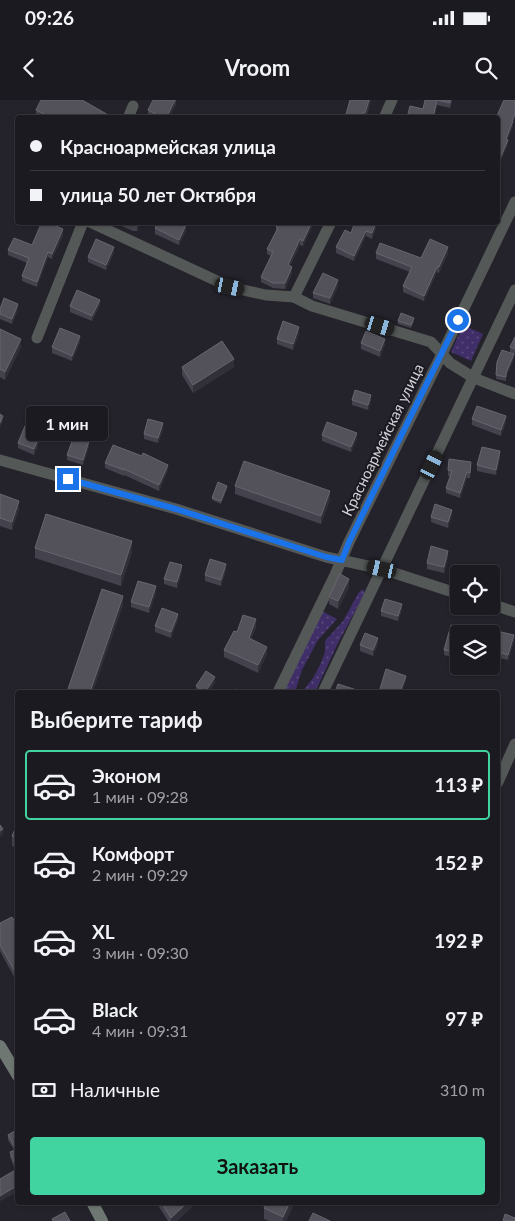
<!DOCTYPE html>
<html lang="ru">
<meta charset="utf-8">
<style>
:root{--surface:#1b1a20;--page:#242329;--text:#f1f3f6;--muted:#a0a1a5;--line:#39383e;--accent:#41d4a1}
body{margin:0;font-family:Lato,sans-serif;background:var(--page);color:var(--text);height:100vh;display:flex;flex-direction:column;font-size:19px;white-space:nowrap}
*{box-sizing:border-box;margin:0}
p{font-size:16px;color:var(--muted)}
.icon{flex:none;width:28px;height:28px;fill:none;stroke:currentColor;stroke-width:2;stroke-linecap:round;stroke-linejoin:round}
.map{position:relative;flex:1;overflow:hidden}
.drawer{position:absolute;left:15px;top:590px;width:485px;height:515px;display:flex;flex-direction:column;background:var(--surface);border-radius:5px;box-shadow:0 1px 4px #0004,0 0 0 1px var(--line)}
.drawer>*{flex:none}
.banner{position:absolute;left:15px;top:15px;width:485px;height:110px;border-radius:5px;box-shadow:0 1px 4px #0004,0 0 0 1px var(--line);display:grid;align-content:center;height:110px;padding:0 15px;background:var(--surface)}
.fabs{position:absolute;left:450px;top:465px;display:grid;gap:10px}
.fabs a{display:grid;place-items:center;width:50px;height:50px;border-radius:5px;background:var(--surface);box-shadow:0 1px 4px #0004,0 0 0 1px var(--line);font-size:25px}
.end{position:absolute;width:22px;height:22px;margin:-11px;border:6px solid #1a73e8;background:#fff;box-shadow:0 0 0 2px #fff}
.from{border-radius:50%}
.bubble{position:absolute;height:35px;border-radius:5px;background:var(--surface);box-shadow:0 1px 4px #0004,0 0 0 1px var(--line);font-size:16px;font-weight:700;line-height:35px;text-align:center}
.car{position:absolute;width:15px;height:30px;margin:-15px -8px;border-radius:6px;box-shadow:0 0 4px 1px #0007;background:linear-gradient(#222 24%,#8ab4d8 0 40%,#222 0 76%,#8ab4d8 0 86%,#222 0)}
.banner b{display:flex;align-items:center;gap:18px;height:48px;font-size:19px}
.banner b+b{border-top:1px solid var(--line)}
.banner i{width:12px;height:12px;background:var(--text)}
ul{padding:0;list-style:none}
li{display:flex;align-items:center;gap:15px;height:70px;margin:0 10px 8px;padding:0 5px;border:2px solid transparent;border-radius:5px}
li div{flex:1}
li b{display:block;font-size:19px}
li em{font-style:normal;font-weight:700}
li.on{border-color:var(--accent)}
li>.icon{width:45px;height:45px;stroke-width:1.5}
h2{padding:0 15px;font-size:22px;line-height:60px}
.pay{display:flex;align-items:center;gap:12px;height:55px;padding:0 15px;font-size:19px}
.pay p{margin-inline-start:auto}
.action{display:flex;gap:10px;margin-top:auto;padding:10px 15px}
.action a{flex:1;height:58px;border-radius:5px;background:var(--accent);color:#111;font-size:20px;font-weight:700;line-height:58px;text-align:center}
.status{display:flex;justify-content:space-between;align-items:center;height:35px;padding:0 25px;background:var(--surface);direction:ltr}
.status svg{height:14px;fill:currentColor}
header{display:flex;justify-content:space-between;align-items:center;height:65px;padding:0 15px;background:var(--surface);font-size:22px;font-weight:700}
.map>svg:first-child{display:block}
.green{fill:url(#green-dots)}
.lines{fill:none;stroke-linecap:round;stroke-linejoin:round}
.street{stroke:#545957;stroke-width:11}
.secondary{stroke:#6f7773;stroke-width:12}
.wall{fill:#44424c}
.shaded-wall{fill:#312f38}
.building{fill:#53515a;stroke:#67656e}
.route{stroke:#1a73e8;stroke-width:6}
.labels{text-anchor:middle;stroke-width:4;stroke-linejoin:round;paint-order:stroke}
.street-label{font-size:15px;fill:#d3d1d7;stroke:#1b1921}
</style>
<div class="status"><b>09:26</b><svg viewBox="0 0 49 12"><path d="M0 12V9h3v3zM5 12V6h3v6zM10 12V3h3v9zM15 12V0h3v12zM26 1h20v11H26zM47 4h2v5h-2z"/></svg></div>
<header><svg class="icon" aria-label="back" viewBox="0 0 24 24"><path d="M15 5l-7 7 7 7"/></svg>Vroom<svg class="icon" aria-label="search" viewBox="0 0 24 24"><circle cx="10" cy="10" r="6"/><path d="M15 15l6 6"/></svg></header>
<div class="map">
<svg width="515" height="1121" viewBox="0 0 515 1121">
<defs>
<pattern id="green-dots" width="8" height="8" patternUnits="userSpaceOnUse" patternTransform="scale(1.25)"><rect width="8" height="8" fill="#402e68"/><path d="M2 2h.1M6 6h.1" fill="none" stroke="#5b4b7d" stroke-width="1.8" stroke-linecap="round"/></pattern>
</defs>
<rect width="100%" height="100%" fill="#24222b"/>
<g class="green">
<path d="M463 225 483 234 471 261 451 252Z"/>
<path d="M362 490H364V495L339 541 315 592H302L313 578 320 565 325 552V541L343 521 359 492Z"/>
<path d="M322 511 337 519 318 540 302 570 295 592H283Z"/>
</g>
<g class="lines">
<g class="street">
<path d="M128 18 133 6"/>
<path d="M384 18 392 0"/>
<path d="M90 122 230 187 266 195 294 197"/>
<path d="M331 122 294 197 312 206 431 242 442 254 450 263 474 278 515 294"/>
<path d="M37 238 83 122"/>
<path d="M0 360 176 409 326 457 382 469 459 494"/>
<path d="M491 504 515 512"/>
<path d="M278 592 335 475 349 442 442 254 515 102"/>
<path d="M323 592 515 190"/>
<path d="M498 682 515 644"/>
</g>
<g class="secondary">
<path d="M0 946 18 976"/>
<path d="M92 1102 102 1121"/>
</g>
</g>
<g class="wall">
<path d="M176 0V4L169 18H152L148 15V10Z"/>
<path d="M350 0H371L366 18H345Z"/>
<path d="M425 0H452L450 8 437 5 434 18H407L423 9Z"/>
<path d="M36 10 110 18H36Z"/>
<path d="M42 122H58L56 126 63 135 52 159 48 157 37 187 22 181V176L27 163 8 155V150L32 145Z"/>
<path d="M141 122 137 131H133L115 123Z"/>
<path d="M314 122 303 146 300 145 290 166 292 173 285 189 273 188 261 182V177L271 156 267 154V149L276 131V127Z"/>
<path d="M378 122 372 139 366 136 354 161 336 153V147L351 133Z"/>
<path d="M155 128 186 130 179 145 155 134Z"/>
<path d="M114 152 106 170 88 162V157Z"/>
<path d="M376 153 421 158 448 153 439 173 437 172 424 201 403 192V186L410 172 376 159Z"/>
<path d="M338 186 330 204 313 198V193Z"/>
<path d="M100 205 92 221 70 212V206Z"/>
<path d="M0 209H18L12 224 0 219Z"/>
<path d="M398 221H414L411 228 398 224Z"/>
<path d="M0 229 21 247 5 280 0 277Z"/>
<path d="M299 233 293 250 277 244V239Z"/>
<path d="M515 237V254L510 252V247Z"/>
<path d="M80 242 72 261 52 253V247Z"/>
<path d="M361 243 385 244 380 257 361 249Z"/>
<path d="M514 258 506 277V281L496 279 497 262Z"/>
<path d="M182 267H234L193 293 182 275Z"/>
<path d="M352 300H371L368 310 352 305Z"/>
<path d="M472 319 506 322 501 336 472 325Z"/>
<path d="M163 329 158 343 144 339V334Z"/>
<path d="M322 335 357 338 351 352 322 341Z"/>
<path d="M41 337 34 355 18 348V343Z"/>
<path d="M89 346 83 365 67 360V355Z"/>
<path d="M500 357 496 375 477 371V365Z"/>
<path d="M105 363 168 370 159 391 124 375V376L105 368Z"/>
<path d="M471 367 470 378H467L460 398 446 393V388L450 376H448V370Z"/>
<path d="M235 386 330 399 321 424 235 394Z"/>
<path d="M227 388 221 404 212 400V398Z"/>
<path d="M0 394 19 409 12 430 0 426Z"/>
<path d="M452 415 448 428 431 422V417Z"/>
<path d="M35 448 132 452 121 486 35 458Z"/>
<path d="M448 456 444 473 427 469V463Z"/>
<path d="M226 470 221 486 205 481V475Z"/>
<path d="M182 471 177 488 164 484V479Z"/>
<path d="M349 487 338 509 329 504V497Z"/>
<path d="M156 492 149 513 131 507V502Z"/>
<path d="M402 509 398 521 381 516V511Z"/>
<path d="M178 519 171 538 155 532V526Z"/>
<path d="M451 525 475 531V534H459V559L444 555V550Z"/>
<path d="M256 527 251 539 267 554 258 573 224 557V550L237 532Z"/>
<path d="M514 541 508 560 495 557V551Z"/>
<path d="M378 543 373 556 360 551V545Z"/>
<path d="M488 566 485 574 474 570V567Z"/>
<path d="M215 582 209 592H198L196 591V586Z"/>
<path d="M18 722V749L12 746V736Z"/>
<path d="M0 823 18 827V884L0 851Z"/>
<path d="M18 1029V1091L0 1101 15 1070 10 1057V1052L14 1050 8 1040V1035Z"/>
<path d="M156 1102H197L177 1121H168Z"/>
<path d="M267 1102H295L286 1121H269L264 1119V1108Z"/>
</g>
<g class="shaded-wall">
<path d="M175 0 176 4 169 18H166Z"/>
<path d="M369 0H371L365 18V13Z"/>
<path d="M437 0V5L434 18H433Z"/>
<path d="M515 14V19L513 23V27L506 44V39L512 21Z"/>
<path d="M508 40V45L498 68V63Z"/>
<path d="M137 122H141L137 131Z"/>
<path d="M312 122H314L303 146V141Z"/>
<path d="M376 122H378L372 139V133Z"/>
<path d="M186 125V130L179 145V140Z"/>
<path d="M63 129V135L52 159V154Z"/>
<path d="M366 131V136L354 161V156Z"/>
<path d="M300 139V145L288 170V165Z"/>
<path d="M114 147V152L106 170V165Z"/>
<path d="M448 147V153L439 173V167Z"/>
<path d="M48 152V157L37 187V182Z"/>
<path d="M292 167V173L285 189V183Z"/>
<path d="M437 167V172L424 201V196Z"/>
<path d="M338 180V186L330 204V198Z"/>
<path d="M100 200V205L92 221V216Z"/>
<path d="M18 204V209L12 224V219Z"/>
<path d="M299 227V233L293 250V244Z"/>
<path d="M80 236V242L72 261V256Z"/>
<path d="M21 239V247L5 280V272Z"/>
<path d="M385 239V244L380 257V251Z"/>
<path d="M514 254V258L506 277V273Z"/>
<path d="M234 259V267L193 293V285Z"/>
<path d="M371 295V300L368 310V305Z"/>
<path d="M3 316V321L0 328V323Z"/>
<path d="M506 316V322L501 336V330Z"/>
<path d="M163 323V329L158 343V338Z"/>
<path d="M41 332V337L34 355V349Z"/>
<path d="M357 333V338L351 352V347Z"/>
<path d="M89 341V346L83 365V360Z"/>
<path d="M500 351V357L496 375V370Z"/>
<path d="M168 365V370L159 391V385Z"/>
<path d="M467 372V378L460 398V393Z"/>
<path d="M227 386V388L221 404V401Z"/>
<path d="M330 391V399L321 424V416Z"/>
<path d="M19 401V409L12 430V422Z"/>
<path d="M452 410V415L448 428V422Z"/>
<path d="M132 441V452L121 486V475Z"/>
<path d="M448 451V456L444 473V467Z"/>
<path d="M226 464V470L221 486V480Z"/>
<path d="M182 465V471L177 488V482Z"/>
<path d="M349 479V487L338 509V501Z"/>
<path d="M156 486V492L149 513V507Z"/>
<path d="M123 496V506L93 592H90Z"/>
<path d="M402 504V509L398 521V516Z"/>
<path d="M178 514V519L171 538V532Z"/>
<path d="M256 519V527L249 545V538Z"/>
<path d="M514 535V541L508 560V555Z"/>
<path d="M378 538V543L373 556V550Z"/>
<path d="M267 547V554L258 573V565Z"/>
<path d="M406 576V581L402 592H400Z"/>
<path d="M215 577V582L209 592H205Z"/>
<path d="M3 729V734L0 737V731Z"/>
<path d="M18 1044V1050L14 1052V1046Z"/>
<path d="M18 1085V1091L0 1101V1096Z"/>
<path d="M188 1102H197L177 1121H171V1118Z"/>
<path d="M290 1102H295L286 1121H283V1117Z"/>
</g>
<g class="building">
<path d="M41 0H82L110 16V18H52L36 10Z"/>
<path d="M153 0H175L166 18H163L148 10Z"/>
<path d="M350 0H369L365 13 363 12 361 18H345Z"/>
<path d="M425 0H437L433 18H407L410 6 423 9Z"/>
<path d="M437 0H450V3Z"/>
<path d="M504 0H515V14L512 21H513L506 39 508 40 498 63V18H496Z"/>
<path d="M42 122H55L54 125 63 129 52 154 48 152 37 182 22 176 29 158 8 150 14 138 32 145Z"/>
<path d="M158 122H181L186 125 179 140 155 128Z"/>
<path d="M279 122H312L303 141 300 139 288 165 292 167 285 183H273L261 177 273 152 267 149 278 128 276 127Z"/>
<path d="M355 122H376L372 133 366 131 354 156 336 147 345 130 351 133Z"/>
<path d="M96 139 114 147 106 165 88 157Z"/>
<path d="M430 139 448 147 439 167H437L424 196 403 186 412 167 376 153 380 143 421 158Z"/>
<path d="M323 173 338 180 330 198 313 193Z"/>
<path d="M77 190 100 200 92 216 70 206Z"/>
<path d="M4 198 18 204 12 219 0 214V209Z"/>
<path d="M401 213 414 218 411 225 398 221Z"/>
<path d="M283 221 299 227 293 244 277 239Z"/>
<path d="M60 228 80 236 72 256 52 247Z"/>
<path d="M0 229 21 239 5 272 0 269Z"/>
<path d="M366 231 385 239 380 251 361 243Z"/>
<path d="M515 237V249L510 247Z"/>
<path d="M222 241 234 259 193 285 182 267Z"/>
<path d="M502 250 514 254 506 273V277L496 275 497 262Z"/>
<path d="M355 290 371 295 368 305 352 300Z"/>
<path d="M477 306 506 316 501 330 472 319Z"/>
<path d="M0 314 3 316 0 323Z"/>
<path d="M148 319 163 323 158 338 144 334Z"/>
<path d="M327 322 357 333 351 347 322 335Z"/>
<path d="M25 326 41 332 34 349 18 343Z"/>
<path d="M74 336 89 341 83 360 67 355Z"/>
<path d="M113 345 142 356 143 353 168 365 159 385 124 369V370L105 363Z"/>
<path d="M482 347 500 351 496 370 477 365Z"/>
<path d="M449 359 471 362 470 373 467 372 460 393 446 388 452 371 448 370Z"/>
<path d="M244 361 330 391 321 416 235 386Z"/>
<path d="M218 382 227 386 221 401 212 398Z"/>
<path d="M0 394 19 401 12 422 0 418Z"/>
<path d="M435 404 452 410 448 422 431 417Z"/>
<path d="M46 414 132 441 121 475 35 448Z"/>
<path d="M431 446 448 451 444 467 427 463Z"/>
<path d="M210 459 226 464 221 480 205 475Z"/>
<path d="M170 462 182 465 177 482 164 479Z"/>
<path d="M340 474 349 479 338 501 329 497Z"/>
<path d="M138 481 156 486 149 507 131 502Z"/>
<path d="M102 489 123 496 90 592H67Z"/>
<path d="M385 499 402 504 398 516 381 511Z"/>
<path d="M162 508 178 514 171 532 155 526Z"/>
<path d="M243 515 256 519 249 538 267 547 258 565 224 550 234 531 237 532Z"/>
<path d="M451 525 475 531 474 534H459V553L444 550Z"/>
<path d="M501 532 514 535 508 555 495 551Z"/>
<path d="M365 533 378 538 373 550 360 545Z"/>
<path d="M475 566H487L485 571 474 567Z"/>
<path d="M386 569 406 576 400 592H379Z"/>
<path d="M206 571 215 577 205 592 196 586Z"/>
<path d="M338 584 363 592H335Z"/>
<path d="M236 589 242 592H234Z"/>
<path d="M18 722V739L12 736Z"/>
<path d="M0 725 3 729 0 731Z"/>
<path d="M12 817 18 827V877L0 845V823Z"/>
<path d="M18 1029V1044L14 1046 8 1035Z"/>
<path d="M18 1049V1085L0 1096V1079L17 1069 10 1052Z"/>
<path d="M161 1102H188L171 1118Z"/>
<path d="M267 1102H290L283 1117 264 1108Z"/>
<path d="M65 1112 70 1121H53L52 1119Z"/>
<path d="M313 1113 330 1121H309Z"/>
<path d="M505 1114 515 1118V1121H503Z"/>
</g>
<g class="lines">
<path class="route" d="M68 379 176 409 326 457 342 460 349 442 458 220"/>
</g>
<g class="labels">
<g class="street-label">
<text transform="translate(383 340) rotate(-64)" y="5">Красноармейская улица</text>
</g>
</g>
</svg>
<div class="fabs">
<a><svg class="icon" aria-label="locate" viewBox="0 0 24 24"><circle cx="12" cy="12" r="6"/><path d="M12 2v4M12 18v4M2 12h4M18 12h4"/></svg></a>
<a><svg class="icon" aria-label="layers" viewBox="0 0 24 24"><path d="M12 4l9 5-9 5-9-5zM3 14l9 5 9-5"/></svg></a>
</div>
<i class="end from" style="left:458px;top:220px"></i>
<i class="end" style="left:68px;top:379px"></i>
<div class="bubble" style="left:26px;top:306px;width:82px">1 мин</div>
<i class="car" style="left:230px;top:187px;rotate:102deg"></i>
<i class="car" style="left:380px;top:226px;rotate:107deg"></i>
<i class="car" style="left:432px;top:365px;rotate:26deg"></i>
<i class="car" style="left:382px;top:469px;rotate:283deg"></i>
<div class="banner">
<b><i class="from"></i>Красноармейская улица</b>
<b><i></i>улица 50 лет Октября</b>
</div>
<section class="drawer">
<h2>Выберите тариф</h2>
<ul>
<li class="on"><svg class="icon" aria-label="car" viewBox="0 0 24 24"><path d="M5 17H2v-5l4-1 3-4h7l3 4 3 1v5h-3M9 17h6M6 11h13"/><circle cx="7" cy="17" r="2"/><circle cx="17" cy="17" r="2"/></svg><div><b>Эконом</b><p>1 мин · 09:28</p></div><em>113 ₽</em></li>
<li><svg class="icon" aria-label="car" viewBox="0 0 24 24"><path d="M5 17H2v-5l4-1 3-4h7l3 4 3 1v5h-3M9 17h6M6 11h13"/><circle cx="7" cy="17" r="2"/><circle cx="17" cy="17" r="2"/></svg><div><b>Комфорт</b><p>2 мин · 09:29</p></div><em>152 ₽</em></li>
<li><svg class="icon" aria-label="car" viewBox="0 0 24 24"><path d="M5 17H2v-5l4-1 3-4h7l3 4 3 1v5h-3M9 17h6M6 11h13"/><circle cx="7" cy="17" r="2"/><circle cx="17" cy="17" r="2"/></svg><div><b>XL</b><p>3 мин · 09:30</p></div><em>192 ₽</em></li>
<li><svg class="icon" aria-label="car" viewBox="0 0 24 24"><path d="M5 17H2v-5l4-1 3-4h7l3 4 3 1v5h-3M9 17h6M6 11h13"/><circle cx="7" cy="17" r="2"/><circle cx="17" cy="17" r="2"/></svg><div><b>Black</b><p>4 мин · 09:31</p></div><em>97 ₽</em></li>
</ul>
<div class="pay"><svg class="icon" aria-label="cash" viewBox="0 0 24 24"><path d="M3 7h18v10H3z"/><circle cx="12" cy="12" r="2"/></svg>Наличные<p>310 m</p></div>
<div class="action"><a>Заказать</a></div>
</section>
</div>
